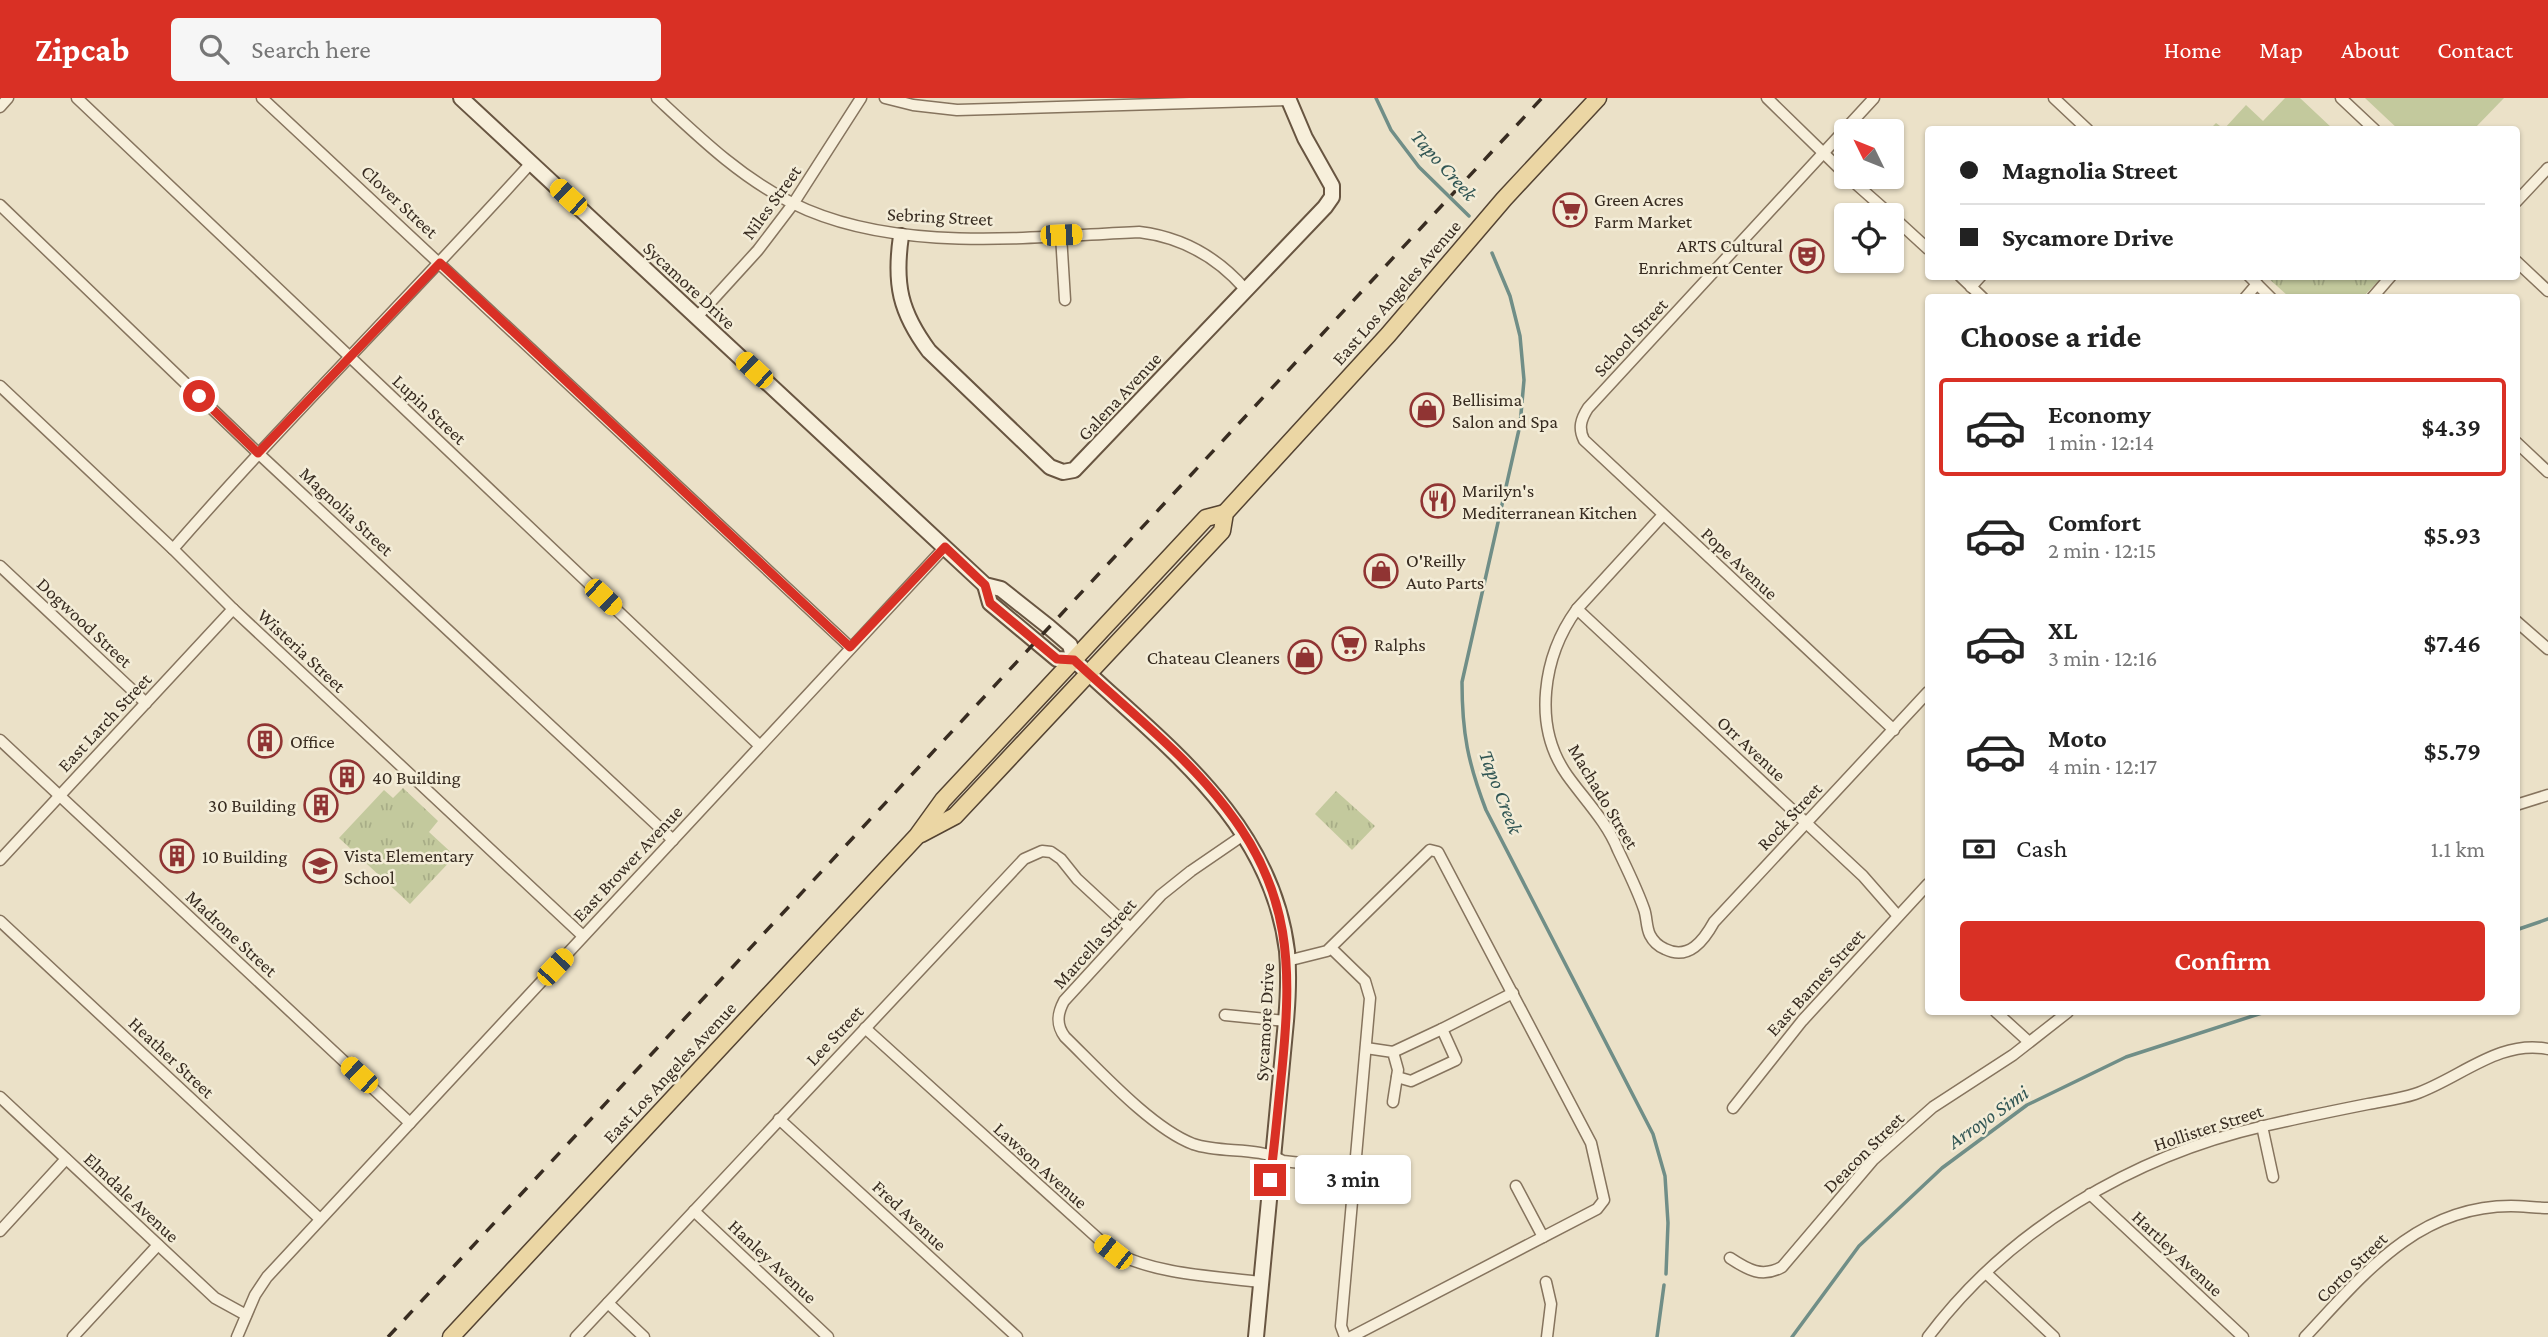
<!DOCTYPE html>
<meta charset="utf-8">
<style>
:root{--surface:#fff;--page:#f6f6f6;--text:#222;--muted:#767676;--line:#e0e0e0;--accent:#d93025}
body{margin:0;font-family:"Crimson Pro",serif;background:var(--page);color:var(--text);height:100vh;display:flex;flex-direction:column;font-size:26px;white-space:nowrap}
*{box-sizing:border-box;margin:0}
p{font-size:23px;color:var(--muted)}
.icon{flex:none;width:38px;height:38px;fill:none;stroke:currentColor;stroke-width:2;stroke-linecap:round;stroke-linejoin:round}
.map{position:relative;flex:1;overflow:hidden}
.panel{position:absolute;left:1925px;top:196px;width:595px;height:721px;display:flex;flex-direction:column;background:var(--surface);border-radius:7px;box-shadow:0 2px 5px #0004}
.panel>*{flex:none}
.guide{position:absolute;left:1925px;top:28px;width:595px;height:154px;border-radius:7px;box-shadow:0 2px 5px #0004;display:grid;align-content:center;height:154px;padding:0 35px;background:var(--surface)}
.needle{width:46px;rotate:313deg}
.buttons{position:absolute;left:1834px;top:21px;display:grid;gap:14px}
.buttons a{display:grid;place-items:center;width:70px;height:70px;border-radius:7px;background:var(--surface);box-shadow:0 2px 5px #0004;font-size:35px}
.end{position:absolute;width:32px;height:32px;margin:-16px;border:9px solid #d93025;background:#fff;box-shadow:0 0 0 4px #fff}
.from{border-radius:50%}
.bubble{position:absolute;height:49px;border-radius:7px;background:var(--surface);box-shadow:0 2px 5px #0004;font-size:23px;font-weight:600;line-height:49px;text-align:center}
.car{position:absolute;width:21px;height:42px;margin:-21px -10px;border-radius:9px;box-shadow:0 0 5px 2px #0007;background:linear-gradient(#f5c518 24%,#345 0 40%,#f5c518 0 76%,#345 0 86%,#f5c518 0)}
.guide b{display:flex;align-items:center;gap:24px;height:66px;font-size:26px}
.guide b+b{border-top:2px solid var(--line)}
.guide i{width:18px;height:18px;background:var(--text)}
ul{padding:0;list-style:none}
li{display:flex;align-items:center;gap:21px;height:98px;margin:0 14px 10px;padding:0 21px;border:4px solid transparent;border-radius:7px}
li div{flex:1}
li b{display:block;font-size:26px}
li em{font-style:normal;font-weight:600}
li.active{border-color:var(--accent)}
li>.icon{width:63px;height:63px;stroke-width:1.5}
h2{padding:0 35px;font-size:32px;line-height:84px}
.pay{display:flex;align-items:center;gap:18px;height:77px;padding:0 35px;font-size:26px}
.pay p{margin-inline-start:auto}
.primary-button{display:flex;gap:14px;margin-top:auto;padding:14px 35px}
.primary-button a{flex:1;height:80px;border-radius:7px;background:var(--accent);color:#fff;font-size:28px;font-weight:600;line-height:80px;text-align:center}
header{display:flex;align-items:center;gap:42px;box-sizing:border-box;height:98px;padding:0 35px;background:var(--accent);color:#fff}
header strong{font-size:33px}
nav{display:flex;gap:38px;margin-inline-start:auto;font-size:24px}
.search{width:490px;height:63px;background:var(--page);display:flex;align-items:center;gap:18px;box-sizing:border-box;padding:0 24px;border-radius:7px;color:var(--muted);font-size:26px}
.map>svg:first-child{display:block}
.grass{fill:url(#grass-tufts)}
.pitch{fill:#c3c99d}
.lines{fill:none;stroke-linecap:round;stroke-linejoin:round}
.stream{stroke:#708e87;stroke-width:3.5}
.street-casing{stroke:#86745e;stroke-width:13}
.secondary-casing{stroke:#685541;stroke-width:18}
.primary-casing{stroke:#544332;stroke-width:19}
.street{stroke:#f7efdb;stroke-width:10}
.secondary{stroke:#f7efdb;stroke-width:14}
.primary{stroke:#ebd6a4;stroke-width:16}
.rail{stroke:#382c21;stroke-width:3.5;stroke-dasharray:12 12;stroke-linecap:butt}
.route{stroke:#d93025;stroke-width:9}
.labels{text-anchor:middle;stroke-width:5;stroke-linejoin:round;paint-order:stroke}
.poi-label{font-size:19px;fill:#382c21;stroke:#f3ecd7;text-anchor:start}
.street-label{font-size:19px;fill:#382c21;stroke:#f3ecd7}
.water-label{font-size:21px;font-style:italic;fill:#315654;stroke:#f3ecd7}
</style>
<header>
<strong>Zipcab</strong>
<div class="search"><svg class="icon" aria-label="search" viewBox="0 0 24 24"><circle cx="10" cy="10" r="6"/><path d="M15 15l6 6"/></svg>Search here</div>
<nav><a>Home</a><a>Map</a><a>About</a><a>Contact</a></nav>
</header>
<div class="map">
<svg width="2548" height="1239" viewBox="0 0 2548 1239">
<defs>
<pattern id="grass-tufts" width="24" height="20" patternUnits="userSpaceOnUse" patternTransform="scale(1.75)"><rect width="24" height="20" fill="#c3c99d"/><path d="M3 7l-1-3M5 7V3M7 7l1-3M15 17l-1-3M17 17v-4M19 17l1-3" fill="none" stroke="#a8ad87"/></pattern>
</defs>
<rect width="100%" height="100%" fill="#ebe1c8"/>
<g class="grass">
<path d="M2267 179H2382L2362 200 2289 199Z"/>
<path d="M403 690 438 723 429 734 455 758 410 806 339 740 384 692 393 700Z"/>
<path d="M1336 693 1375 728 1352 752 1315 716Z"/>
</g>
<g class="pitch">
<path d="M2285 0H2300L2333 31H2210L2216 25 2224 31 2246 7 2263 23Z"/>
<path d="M2365 0H2504L2474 31 2399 32Z"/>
</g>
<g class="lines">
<g class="stream">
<path d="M1376 0 1391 32 1419 69 1469 118"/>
<path d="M1492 155 1510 198 1520 238 1524 282 1520 327 1462 584C1462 635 1468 665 1486 712L1653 1036 1665 1078 1668 1125 1666 1176"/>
<path d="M2516 832 2548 821"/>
<path d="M1657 1239 1664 1187"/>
<path d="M1792 1239 1859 1148 1942 1070 2027 1007 2126 959 2265 914"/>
</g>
<defs>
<g id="street">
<path d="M77 0 759 647"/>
<path d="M262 0 850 549"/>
<path d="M657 0C699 39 740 79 792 105 894 156 1027 139 1139 134 1181 139 1217 159 1245 191"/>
<path d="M885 0 913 7 957 12 1289 2"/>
<path d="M1767 0 1846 77"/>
<path d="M1874 0 1588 310C1581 321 1578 330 1584 342L1894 632"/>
<path d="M2054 0 2088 32"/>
<path d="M2341 0 2375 32"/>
<path d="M0 9 8 0"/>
<path d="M1848 79 1891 117"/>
<path d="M2516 104 2548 70"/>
<path d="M0 107 258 355 673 742"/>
<path d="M1892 118 1928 151"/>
<path d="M1061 137 1065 202"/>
<path d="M2516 163 2548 193"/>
<path d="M1960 178 1983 200"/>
<path d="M2249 178 2271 200"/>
<path d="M1971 189 1981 178"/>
<path d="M2245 200 2257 186"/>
<path d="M2372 200 2391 178"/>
<path d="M697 219 758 152 793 106 861 0"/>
<path d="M0 288 173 451 233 511 583 838"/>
<path d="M2516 344 2548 374"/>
<path d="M1663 417 1577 511C1543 558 1532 627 1567 677 1584 701 1607 724 1618 752 1627 771 1637 791 1644 811 1647 819 1646 829 1650 837 1653 843 1658 848 1665 851 1689 863 1704 842 1714 824L1928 594"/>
<path d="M173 451C288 319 413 196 531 65"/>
<path d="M0 468 146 605"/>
<path d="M1577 511 1863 778 1898 818"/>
<path d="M2516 523 2548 551"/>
<path d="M0 642 410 1025"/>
<path d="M2516 707 2548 697"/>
<path d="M1245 736 1191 773 1161 797 1064 903C1057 916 1056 927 1065 939 1098 971 1151 1030 1193 1046 1222 1056 1258 1048 1283 1063L1355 1071"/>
<path d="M0 762 233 511"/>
<path d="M0 823 320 1121"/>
<path d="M1331 850 1365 883 1370 900 1341 1228 1345 1239"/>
<path d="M1287 863 1327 853 1430 752 1438 754 1591 1045 1604 1102 1597 1111 1351 1239"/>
<path d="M1996 914 2029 944"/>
<path d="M1225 917 1286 923"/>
<path d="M865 930 1113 1154C1159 1177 1211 1178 1261 1184"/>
<path d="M1442 931 1513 895"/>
<path d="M1366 950 1393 954 1398 972 1393 1004"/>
<path d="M1393 954 1442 931 1456 962 1411 983 1397 979"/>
<path d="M0 999 215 1200 246 1217"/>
<path d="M1733 1010 1802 923 1928 786"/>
<path d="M779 1021 1017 1239"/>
<path d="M2262 1028 2273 1079"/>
<path d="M1516 1088 1543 1139"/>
<path d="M2090 1096 2243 1239"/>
<path d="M694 1113 828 1239"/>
<path d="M0 1133 66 1061"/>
<path d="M1730 1160C1748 1172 1762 1180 1782 1169L1873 1062 1933 1009 2013 957 2068 914"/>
<path d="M1986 1175 2054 1239"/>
<path d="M1546 1184 1551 1206 1547 1239"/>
<path d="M608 1205 644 1239"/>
<path d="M73 1239 158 1147"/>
<path d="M237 1239 255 1197 267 1179 945 449"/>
<path d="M576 1239 1024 761 1042 753 1051 754 1061 761 1077 781 1130 830"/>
<path d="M1928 1239C2009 1131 2133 1058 2264 1028 2298 1020 2333 1013 2368 1006 2383 1003 2400 1001 2415 996 2459 981 2499 941 2548 951"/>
<path d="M2305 1239C2363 1177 2417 1108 2511 1108 2523 1108 2536 1110 2548 1110"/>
</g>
<g id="secondary">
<path d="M461 0 985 487 1001 491 1049 529 1070 547 1074 562C1163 646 1271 722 1287 853 1289 876 1288 900 1286 923L1256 1239"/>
<path d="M901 138C894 186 900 214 929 253L1050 369 1063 374 1074 372 1325 109 1332 99V88L1305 40 1288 0"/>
<path d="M985 487 990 505 1057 561 1074 562"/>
</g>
<g id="primary">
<path d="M921 736 955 718 1222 433 1225 415 1388 237 1504 101 1598 0"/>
<path d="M451 1239 917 738 943 702 1206 420 1225 415"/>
</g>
</defs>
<use href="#street" class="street-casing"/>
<use href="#secondary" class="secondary-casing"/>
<use href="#primary" class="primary-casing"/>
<use href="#street" class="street"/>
<use href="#secondary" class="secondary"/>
<use href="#primary" class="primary"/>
<path class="rail" d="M388 1239 1542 0"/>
</g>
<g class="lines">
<path class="route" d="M199 298 258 355 440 165 850 549 945 449 985 487 990 505 1057 561 1074 562C1123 608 1185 656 1226 710 1292 794 1292 869 1282 971 1278 1008 1275 1045 1270 1082"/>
</g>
<defs>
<symbol id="supermarket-ring" viewBox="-11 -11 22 22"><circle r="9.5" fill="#f3ecd7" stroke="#903433" stroke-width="1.5"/><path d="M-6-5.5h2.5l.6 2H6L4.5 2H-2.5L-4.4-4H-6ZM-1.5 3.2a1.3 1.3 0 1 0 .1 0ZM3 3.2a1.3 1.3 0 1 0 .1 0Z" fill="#903433"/></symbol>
<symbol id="theatre-ring" viewBox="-11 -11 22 22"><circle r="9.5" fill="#f3ecd7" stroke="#903433" stroke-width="1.5"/><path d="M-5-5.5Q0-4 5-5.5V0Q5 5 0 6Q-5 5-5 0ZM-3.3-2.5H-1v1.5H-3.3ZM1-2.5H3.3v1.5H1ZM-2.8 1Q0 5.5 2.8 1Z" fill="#903433"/></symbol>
<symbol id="shop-ring" viewBox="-11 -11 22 22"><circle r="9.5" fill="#f3ecd7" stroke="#903433" stroke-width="1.5"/><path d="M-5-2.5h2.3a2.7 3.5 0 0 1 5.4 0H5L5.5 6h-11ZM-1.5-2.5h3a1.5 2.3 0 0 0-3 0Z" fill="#903433"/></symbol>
<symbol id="restaurant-ring" viewBox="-11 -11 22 22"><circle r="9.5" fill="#f3ecd7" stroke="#903433" stroke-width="1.5"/><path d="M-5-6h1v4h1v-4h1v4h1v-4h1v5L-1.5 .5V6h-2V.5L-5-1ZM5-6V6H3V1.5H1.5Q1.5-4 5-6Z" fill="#903433"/></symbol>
<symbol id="building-ring" viewBox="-11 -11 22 22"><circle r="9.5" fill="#f3ecd7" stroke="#903433" stroke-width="1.5"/><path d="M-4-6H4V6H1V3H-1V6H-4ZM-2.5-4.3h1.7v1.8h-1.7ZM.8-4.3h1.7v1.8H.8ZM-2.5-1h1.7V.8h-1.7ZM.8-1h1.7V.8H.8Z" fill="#903433"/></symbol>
<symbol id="school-ring" viewBox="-11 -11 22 22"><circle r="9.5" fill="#f3ecd7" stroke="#903433" stroke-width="1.5"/><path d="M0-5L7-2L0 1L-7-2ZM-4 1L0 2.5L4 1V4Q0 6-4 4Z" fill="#903433"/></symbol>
</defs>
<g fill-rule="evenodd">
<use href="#supermarket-ring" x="1551" y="93" width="38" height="38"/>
<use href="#theatre-ring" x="1788" y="139" width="38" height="38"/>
<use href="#shop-ring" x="1408" y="293" width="38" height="38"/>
<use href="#restaurant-ring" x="1419" y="384" width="38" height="38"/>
<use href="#shop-ring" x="1362" y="454" width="38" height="38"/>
<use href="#supermarket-ring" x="1330" y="527" width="38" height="38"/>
<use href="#shop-ring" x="1286" y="540" width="38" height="38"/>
<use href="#building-ring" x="246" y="624" width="38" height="38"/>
<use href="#building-ring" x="328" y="660" width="38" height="38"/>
<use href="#building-ring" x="302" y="688" width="38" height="38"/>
<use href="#building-ring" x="158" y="739" width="38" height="38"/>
<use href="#school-ring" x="301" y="749" width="38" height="38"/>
</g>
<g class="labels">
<g class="poi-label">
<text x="1594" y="108">Green Acres<tspan x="1594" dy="22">Farm Market</tspan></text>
<text x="1783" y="154" text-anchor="end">ARTS Cultural<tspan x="1783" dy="22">Enrichment Center</tspan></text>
<text x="1452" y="308">Bellisima<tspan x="1452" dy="22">Salon and Spa</tspan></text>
<text x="1462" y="399">Marilyn's<tspan x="1462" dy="22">Mediterranean Kitchen</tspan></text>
<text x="1406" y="469">O'Reilly<tspan x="1406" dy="22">Auto Parts</tspan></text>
<text x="1374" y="553">Ralphs</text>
<text x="1280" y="566" text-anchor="end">Chateau Cleaners</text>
<text x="290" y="650">Office</text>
<text x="372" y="686">40 Building</text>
<text x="296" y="714" text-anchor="end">30 Building</text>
<text x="344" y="764">Vista Elementary<tspan x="344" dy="22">School</tspan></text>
<text x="202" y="765">10 Building</text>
</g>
<g class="street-label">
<text transform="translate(400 103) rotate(43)" y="7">Clover Street</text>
<text transform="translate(771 104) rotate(-54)" y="7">Niles Street</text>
<text transform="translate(940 118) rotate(3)" y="7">Sebring Street</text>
<text transform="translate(690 187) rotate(43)" y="7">Sycamore Drive</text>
<text transform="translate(1396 194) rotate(-49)" y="7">East Los Angeles Avenue</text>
<text transform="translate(1630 239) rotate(-47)" y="7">School Street</text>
<text transform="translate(1119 298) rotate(-47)" y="7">Galena Avenue</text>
<text transform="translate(430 311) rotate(43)" y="7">Lupin Street</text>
<text transform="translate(347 413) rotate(43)" y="7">Magnolia Street</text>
<text transform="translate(1740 465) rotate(43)" y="7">Pope Avenue</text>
<text transform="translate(85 524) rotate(43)" y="7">Dogwood Street</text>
<text transform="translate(302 552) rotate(43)" y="7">Wisteria Street</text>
<text transform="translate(104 624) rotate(-47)" y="7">East Larch Street</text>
<text transform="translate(1752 650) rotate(43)" y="7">Orr Avenue</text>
<text transform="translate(1604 698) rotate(59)" y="7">Machado Street</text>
<text transform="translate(1789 718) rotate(-47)" y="7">Rock Street</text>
<text transform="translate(627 765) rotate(-47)" y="7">East Brower Avenue</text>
<text transform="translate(232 835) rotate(43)" y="7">Madrone Street</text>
<text transform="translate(1094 845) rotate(-48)" y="7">Marcella Street</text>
<text transform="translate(1815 884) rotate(-48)" y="7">East Barnes Street</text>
<text transform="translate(1264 924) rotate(-87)" y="7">Sycamore Drive</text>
<text transform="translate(834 937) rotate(-47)" y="7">Lee Street</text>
<text transform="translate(172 959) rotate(43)" y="7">Heather Street</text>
<text transform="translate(669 974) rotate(-47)" y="7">East Los Angeles Avenue</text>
<text transform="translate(2208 1029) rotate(-18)" y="7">Hollister Street</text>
<text transform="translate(1863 1054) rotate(-45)" y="7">Deacon Street</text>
<text transform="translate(1041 1067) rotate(42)" y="7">Lawson Avenue</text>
<text transform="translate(132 1099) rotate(43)" y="7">Elmdale Avenue</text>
<text transform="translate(910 1117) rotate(43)" y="7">Fred Avenue</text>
<text transform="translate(2178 1155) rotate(43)" y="7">Hartley Avenue</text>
<text transform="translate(773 1163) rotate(43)" y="7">Hanley Avenue</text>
<text transform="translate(2351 1169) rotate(-44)" y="7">Corto Street</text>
</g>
<g class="water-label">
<text transform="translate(1444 67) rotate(48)" y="7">Tapo Creek</text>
<text transform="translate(1501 694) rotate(69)" y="7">Tapo Creek</text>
<text transform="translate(1988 1019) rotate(-35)" y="7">Arroyo Simi</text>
</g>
</g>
</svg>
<div class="buttons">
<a><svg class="needle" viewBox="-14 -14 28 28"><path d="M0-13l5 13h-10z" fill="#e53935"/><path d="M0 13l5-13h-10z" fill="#767676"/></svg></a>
<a><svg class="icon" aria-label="locate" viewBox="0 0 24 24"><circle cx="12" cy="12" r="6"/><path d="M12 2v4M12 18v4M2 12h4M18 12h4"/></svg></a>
</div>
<i class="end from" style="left:199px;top:298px"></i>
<i class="end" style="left:1270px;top:1082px"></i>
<div class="bubble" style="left:1295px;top:1057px;width:116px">3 min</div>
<i class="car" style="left:568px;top:99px;rotate:313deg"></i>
<i class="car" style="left:1061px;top:137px;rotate:88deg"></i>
<i class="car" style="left:754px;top:272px;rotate:313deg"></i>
<i class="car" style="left:603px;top:499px;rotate:133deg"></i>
<i class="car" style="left:555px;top:869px;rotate:43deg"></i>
<i class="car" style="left:359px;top:977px;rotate:313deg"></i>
<i class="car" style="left:1113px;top:1154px;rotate:308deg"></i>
<div class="guide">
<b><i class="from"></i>Magnolia Street</b>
<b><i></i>Sycamore Drive</b>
</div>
<section class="panel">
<h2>Choose a ride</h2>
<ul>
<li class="active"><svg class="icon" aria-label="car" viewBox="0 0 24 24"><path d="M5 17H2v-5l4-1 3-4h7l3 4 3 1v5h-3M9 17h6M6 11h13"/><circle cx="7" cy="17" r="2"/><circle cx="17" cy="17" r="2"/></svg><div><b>Economy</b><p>1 min · 12:14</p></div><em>$4.39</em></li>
<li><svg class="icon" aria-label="car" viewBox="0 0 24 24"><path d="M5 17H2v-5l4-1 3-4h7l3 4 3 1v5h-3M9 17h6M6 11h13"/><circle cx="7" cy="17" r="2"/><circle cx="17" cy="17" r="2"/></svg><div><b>Comfort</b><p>2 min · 12:15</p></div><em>$5.93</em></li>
<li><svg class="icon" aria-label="car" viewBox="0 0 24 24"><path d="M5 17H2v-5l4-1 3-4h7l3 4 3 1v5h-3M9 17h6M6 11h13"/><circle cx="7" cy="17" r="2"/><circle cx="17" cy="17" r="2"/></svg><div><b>XL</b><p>3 min · 12:16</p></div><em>$7.46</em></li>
<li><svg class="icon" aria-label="car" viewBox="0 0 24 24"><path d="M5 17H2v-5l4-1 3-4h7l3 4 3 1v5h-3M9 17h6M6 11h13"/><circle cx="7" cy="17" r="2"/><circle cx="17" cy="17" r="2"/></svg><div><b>Moto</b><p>4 min · 12:17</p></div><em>$5.79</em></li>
</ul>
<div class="pay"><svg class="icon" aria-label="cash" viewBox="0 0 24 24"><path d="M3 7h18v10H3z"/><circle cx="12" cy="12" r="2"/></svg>Cash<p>1.1 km</p></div>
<div class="primary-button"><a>Confirm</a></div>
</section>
</div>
